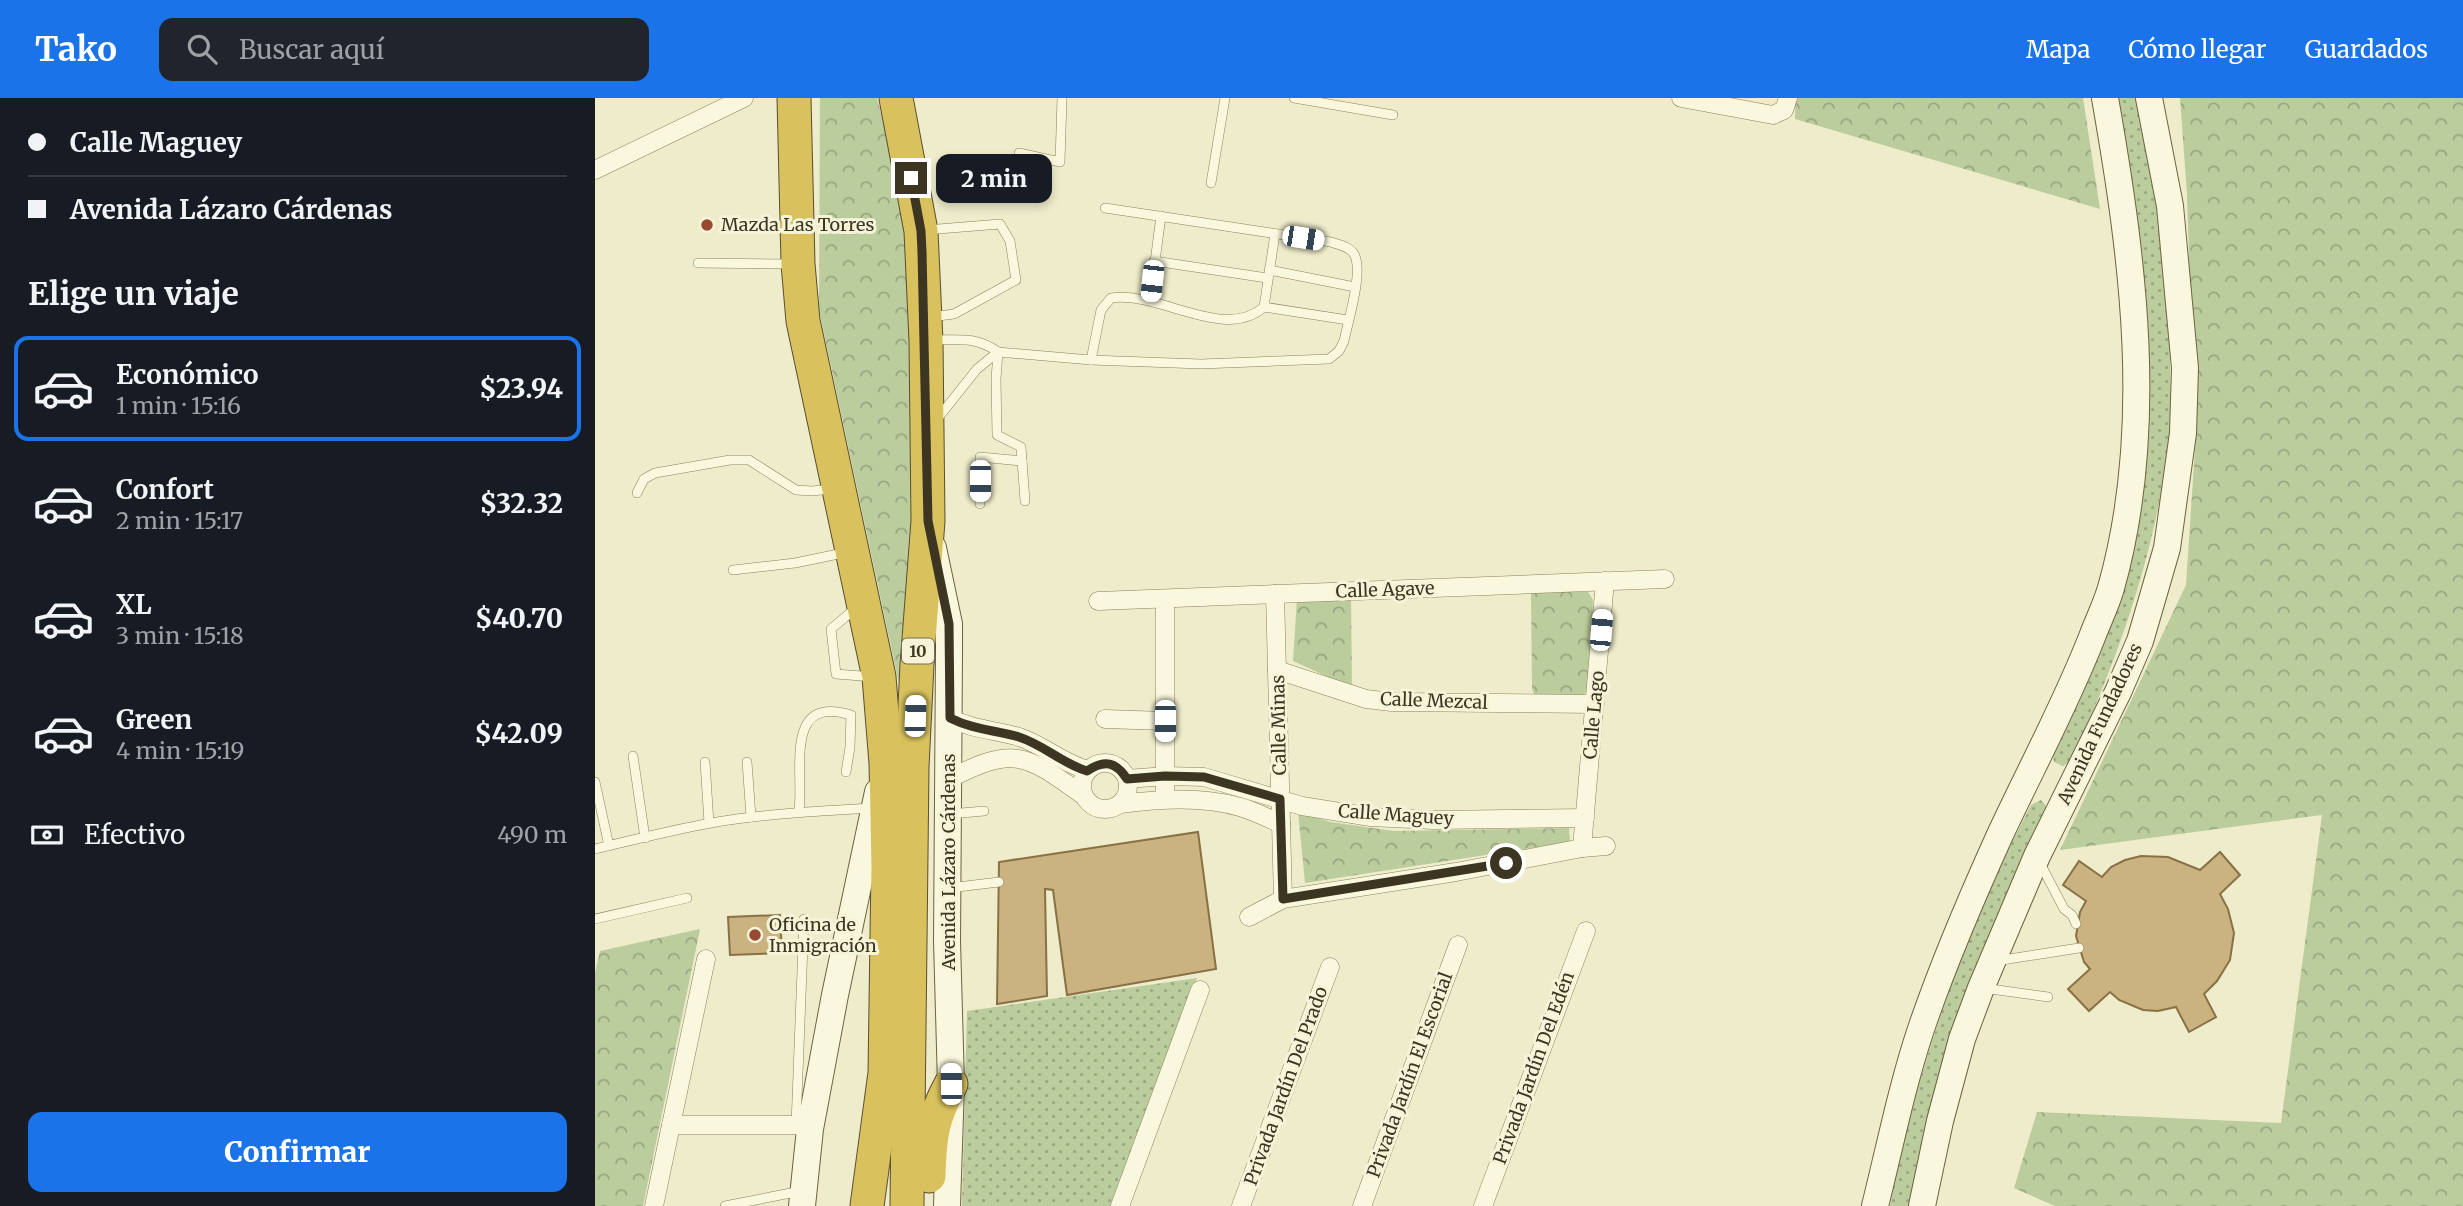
<!DOCTYPE html>
<html lang="es">
<meta charset="utf-8">
<style>
:root{--surface:#171b24;--page:#20242c;--text:#f1f3f6;--muted:#9ea1a6;--line:#363941;--accent:#1a73e8}
body{margin:0;font-family:Merriweather,serif;background:var(--page);color:var(--text);height:100vh;display:flex;flex-direction:column;font-size:26px;white-space:nowrap}
*{box-sizing:border-box;margin:0}
p{font-size:23px;color:var(--muted)}
.icon{flex:none;width:38px;height:38px;fill:none;stroke:currentColor;stroke-width:2;stroke-linecap:round;stroke-linejoin:round}
.map{position:relative;flex:1;overflow:hidden}
.side{display:flex;flex-direction:column;background:var(--surface);width:595px}
.side>*{flex:none}
.hud{display:grid;align-content:center;height:154px;padding:0 28px;background:var(--surface)}
.end{position:absolute;width:32px;height:32px;margin:-16px;border:9px solid #3c3521;background:#fff;box-shadow:0 0 0 4px #fff}
.from{border-radius:50%}
.bubble{position:absolute;height:49px;border-radius:14px;background:var(--surface);box-shadow:0 4px 10px #0003;font-size:23px;font-weight:800;line-height:49px;text-align:center}
.car{position:absolute;width:21px;height:42px;margin:-21px -10px;border-radius:9px;box-shadow:0 0 5px 2px #0007;background:linear-gradient(#fff 24%,#345 0 40%,#fff 0 76%,#345 0 86%,#fff 0)}
.hud b{display:flex;align-items:center;gap:24px;height:66px;font-size:26px}
.hud b+b{border-top:2px solid var(--line)}
.hud i{width:18px;height:18px;background:var(--text)}
ul{padding:0;list-style:none}
li{display:flex;align-items:center;gap:21px;height:105px;margin:0 14px 10px;padding:0 14px;border:4px solid transparent;border-radius:14px}
li div{flex:1}
li b{display:block;font-size:26px}
li em{font-style:normal;font-weight:800}
li.on{border-color:var(--accent)}
li>.icon{width:63px;height:63px;stroke-width:1.5}
h2{padding:0 28px;font-size:32px;line-height:84px}
.pay{display:flex;align-items:center;gap:18px;height:77px;padding:0 28px;font-size:26px}
.pay p{margin-inline-start:auto}
.button{display:flex;gap:14px;margin-top:auto;padding:14px 28px}
.button a{flex:1;height:80px;border-radius:14px;background:var(--accent);color:#fff;font-size:28px;font-weight:800;line-height:80px;text-align:center}
header{display:flex;align-items:center;gap:42px;box-sizing:border-box;height:98px;padding:0 35px;background:var(--accent);color:#fff}
header strong{font-size:33px}
nav{display:flex;gap:38px;margin-inline-start:auto;font-size:24px}
.search{width:490px;height:63px;background:var(--page);display:flex;align-items:center;gap:18px;box-sizing:border-box;padding:0 24px;border-radius:14px;color:var(--muted);font-size:26px}
main{display:flex;flex:1;min-height:0}
.map>svg:first-child{display:block}
.grass{fill:url(#grass-dots)}
.forest{fill:url(#forest-crowns)}
.building{fill:#cbb281;stroke:#897145;stroke-width:2}
.lines{fill:none;stroke-linecap:round;stroke-linejoin:round}
.lane-casing{stroke:#8b815e;stroke-width:10}
.street-casing{stroke:#8b815e;stroke-width:19}
.secondary-casing{stroke:#6d6241;stroke-width:28}
.highway-casing{stroke:#594e32;stroke-width:35}
.lane{stroke:#f9f7dd;stroke-width:9}
.street{stroke:#f9f7dd;stroke-width:18}
.secondary{stroke:#f9f7dd;stroke-width:26}
.highway{stroke:#d9c25e;stroke-width:33}
.route{stroke:#3c3521;stroke-width:9}
.poi-dot{fill:#984930;stroke:#f5f4d9;stroke-width:2.5}
.labels{text-anchor:middle;stroke-width:6;stroke-linejoin:round;paint-order:stroke}
.shield{fill:#f5f4d9;stroke:#746e58;stroke-width:2}
.shield-label{font-size:16px;font-weight:bold;fill:#3c3521}
.poi-label{font-size:18px;fill:#3c3521;stroke:#f5f4d9;text-anchor:start}
.street-label{font-size:18px;fill:#3c3521;stroke:#f5f4d9}
</style>
<header>
<strong>Tako</strong>
<div class="search"><svg class="icon" aria-label="search" viewBox="0 0 24 24"><circle cx="10" cy="10" r="6"/><path d="M15 15l6 6"/></svg>Buscar aquí</div>
<nav><a>Mapa</a><a>Cómo llegar</a><a>Guardados</a></nav>
</header>
<main>
<section class="side">
<div class="hud">
<b><i class="from"></i>Calle Maguey</b>
<b><i></i>Avenida Lázaro Cárdenas</b>
</div>
<h2>Elige un viaje</h2>
<ul>
<li class="on"><svg class="icon" aria-label="car" viewBox="0 0 24 24"><path d="M5 17H2v-5l4-1 3-4h7l3 4 3 1v5h-3M9 17h6M6 11h13"/><circle cx="7" cy="17" r="2"/><circle cx="17" cy="17" r="2"/></svg><div><b>Económico</b><p>1 min · 15:16</p></div><em>$23.94</em></li>
<li><svg class="icon" aria-label="car" viewBox="0 0 24 24"><path d="M5 17H2v-5l4-1 3-4h7l3 4 3 1v5h-3M9 17h6M6 11h13"/><circle cx="7" cy="17" r="2"/><circle cx="17" cy="17" r="2"/></svg><div><b>Confort</b><p>2 min · 15:17</p></div><em>$32.32</em></li>
<li><svg class="icon" aria-label="car" viewBox="0 0 24 24"><path d="M5 17H2v-5l4-1 3-4h7l3 4 3 1v5h-3M9 17h6M6 11h13"/><circle cx="7" cy="17" r="2"/><circle cx="17" cy="17" r="2"/></svg><div><b>XL</b><p>3 min · 15:18</p></div><em>$40.70</em></li>
<li><svg class="icon" aria-label="car" viewBox="0 0 24 24"><path d="M5 17H2v-5l4-1 3-4h7l3 4 3 1v5h-3M9 17h6M6 11h13"/><circle cx="7" cy="17" r="2"/><circle cx="17" cy="17" r="2"/></svg><div><b>Green</b><p>4 min · 15:19</p></div><em>$42.09</em></li>
</ul>
<div class="pay"><svg class="icon" aria-label="cash" viewBox="0 0 24 24"><path d="M3 7h18v10H3z"/><circle cx="12" cy="12" r="2"/></svg>Efectivo<p>490 m</p></div>
<div class="button"><a>Confirmar</a></div>
</section>
<div class="map">
<svg width="1868" height="1108" viewBox="0 0 1868 1108">
<defs>
<pattern id="grass-dots" width="8" height="8" patternUnits="userSpaceOnUse" patternTransform="scale(1.75)"><rect width="8" height="8" fill="#bbcc9d"/><path d="M2 2h.1M6 6h.1" fill="none" stroke="#99a680" stroke-width="1.8" stroke-linecap="round"/></pattern>
<pattern id="forest-crowns" width="20" height="18" patternUnits="userSpaceOnUse" patternTransform="scale(1.75)"><rect width="20" height="18" fill="#bbcc9d"/><path d="M2 6a3 3 0 1 1 6 0M12 15a3 3 0 1 1 6 0" fill="none" stroke="#99a680"/></pattern>
</defs>
<rect width="100%" height="100%" fill="#eeecca"/>
<g class="grass">
<path d="M1521 0H1545C1564 113 1582 238 1573 353 1572 370 1567 388 1564 405 1546 496 1514 581 1475 664L1468 668 1459 664 1457 654 1534 451Z"/>
<path d="M1446 702 1452 709 1317 1108H1295C1314 1002 1350 897 1391 798 1404 767 1421 737 1436 707Z"/>
<path d="M602 880 516 1108H367L372 913Z"/>
</g>
<g class="forest">
<path d="M225 0H282L318 138 315 601 307 600 224 212Z"/>
<path d="M1200 0H1488L1505 111 1200 21Z"/>
<path d="M1585 0H1868V1108H1460L1419 1090 1442 1014 1686 1025 1727 717 1465 752 1591 487 1600 351 1592 96Z"/>
<path d="M936 493 993 494 998 502 993 592 987 598 940 599 937 591Z"/>
<path d="M756 495 757 590 698 563 702 500Z"/>
<path d="M703 714 736 724 799 733 974 730 975 744 710 785Z"/>
<path d="M105 831 48 1108H0V875L5 853Z"/>
</g>
<g class="building">
<path d="M603 734 621 871 472 897 458 792 450 791 452 898 402 906 404 764Z"/>
<path d="M1625 754 1645 777 1625 796 1633 811 1639 835 1635 862 1622 883 1609 896 1621 919 1594 934 1581 909 1563 913 1548 912 1524 902 1515 894 1494 913 1473 891 1495 871 1489 864 1481 838 1485 814 1491 803 1468 787 1484 763 1507 779 1516 769 1530 762 1546 758 1573 759 1605 772Z"/>
<path d="M185 817 187 855 135 857 133 819Z"/>
</g>
<g class="lines">
<defs>
<g id="lane">
<path d="M699 0 798 17"/>
<path d="M424 55 465 64 467 0"/>
<path d="M616 85 630 0"/>
<path d="M331 132 405 126 415 143 421 182 359 216 335 219"/>
<path d="M559 163 672 180"/>
<path d="M103 165 198 166"/>
<path d="M674 172 760 189"/>
<path d="M555 202 566 118"/>
<path d="M669 209 753 222"/>
<path d="M338 242C364 242 381 238 403 254L496 262 606 266 734 261 744 253 749 243C753 223 769 173 759 156 754 148 744 147 736 144L510 110"/>
<path d="M403 254 401 281 402 337 426 349 430 403"/>
<path d="M496 262 506 212 516 200C565 193 629 244 669 209L680 136"/>
<path d="M343 320 382 271 403 254"/>
<path d="M42 395 49 381 60 375 135 362H154L201 392 217 393 236 391"/>
<path d="M385 406V359L427 363"/>
<path d="M138 472 200 465 253 454"/>
<path d="M261 510 236 531 241 576 279 579"/>
<path d="M38 658 50 740"/>
<path d="M110 664 114 725"/>
<path d="M152 664 156 719"/>
<path d="M0 684 14 748"/>
<path d="M204 713C209 673 188 596 256 617L255 649 251 674"/>
<path d="M355 716 389 713"/>
<path d="M0 751C38 742 77 732 116 725 169 716 223 713 277 710"/>
<path d="M1445 765 1469 811 1477 817 1481 826"/>
<path d="M354 790 404 784"/>
<path d="M0 821 92 800"/>
<path d="M1401 863 1484 850"/>
<path d="M1388 890 1453 899"/>
<path d="M201 1027 209 821"/>
<path d="M130 1108 206 1093"/>
</g>
<g id="street">
<path d="M1086 0 1178 17 1189 12 1193 0"/>
<path d="M0 72 149 0"/>
<path d="M680 496 688 801"/>
<path d="M570 501V701"/>
<path d="M503 503 1070 481"/>
<path d="M682 572 771 601 797 604 1000 606"/>
<path d="M355 620C379 632 400 632 424 639 449 647 468 666 493 672"/>
<path d="M510 621 570 623"/>
<circle cx="510" cy="688" r="23"/>
<path d="M354 681C420 647 430 656 489 698"/>
<path d="M532 681 571 678 609 679 707 708 776 719 838 722 990 720"/>
<path d="M525 706C565 701 606 698 645 709 659 713 673 720 686 726"/>
<path d="M987 750 1010 483"/>
<path d="M654 819 688 801 861 774 987 750 1011 748"/>
<path d="M76 1027H201L215 1031"/>
<path d="M59 1108 111 861"/>
<path d="M525 1108 605 892"/>
<path d="M646 1108 735 869"/>
<path d="M767 1108 863 847"/>
<path d="M888 1108 991 833"/>
</g>
<g id="secondary">
<path d="M338 450 354 526V556L352 843 356 986 352 1108"/>
<path d="M207 1108 215 1031 240 897 283 694"/>
<path d="M1280 1108C1295 1048 1307 987 1327 928 1349 864 1376 801 1404 739 1435 672 1470 608 1497 539 1503 523 1511 507 1516 490 1561 330 1538 160 1510 0"/>
<path d="M1327 1108 1345 1023 1367 941 1386 890 1442 758 1523 594 1545 543 1572 450 1588 335 1590 270 1575 108 1554 0"/>
</g>
<g id="highway">
<path d="M199 0 203 166 208 223 284 579 291 665 293 769 290 975 272 1108"/>
<path d="M301 0 326 133 331 243 333 423 322 567 317 669 312 1108"/>
<path d="M334 1078C335 1039 337 1021 356 986"/>
</g>
</defs>
<use href="#lane" class="lane-casing"/>
<use href="#street" class="street-casing"/>
<use href="#secondary" class="secondary-casing"/>
<use href="#highway" class="highway-casing"/>
<use href="#lane" class="lane"/>
<use href="#street" class="street"/>
<use href="#secondary" class="secondary"/>
<use href="#highway" class="highway"/>
</g>
<g class="lines">
<path class="route" d="M316 80 326 133 327 154 333 423 354 526 355 620C379 632 400 632 424 639 449 647 468 666 492 673 510 661 521 664 532 681L570 678 609 679 685 701 688 801 911 765"/>
</g>
<g class="poi-dot">
<circle cx="112" cy="127" r="7"/>
<circle cx="160" cy="837" r="7"/>
</g>
<g class="labels">
<rect class="shield" x="307" y="540.5" width="32" height="25" rx="5"/>
<g class="shield-label">
<text x="323" y="559">10</text>
</g>
<g class="poi-label">
<text x="126" y="133">Mazda Las Torres</text>
<text x="174" y="833">Oficina de<tspan x="174" dy="21">Inmigración</tspan></text>
</g>
<g class="street-label">
<text transform="translate(790 492) rotate(-2)" y="6">Calle Agave</text>
<text transform="translate(839 603) rotate(2)" y="6">Calle Mezcal</text>
<text transform="translate(999 617) rotate(-85)" y="6">Calle Lago</text>
<text transform="translate(1505 626) rotate(-65)" y="6">Avenida Fundadores</text>
<text transform="translate(684 627) rotate(-91)" y="6">Calle Minas</text>
<text transform="translate(801 717) rotate(4)" y="6">Calle Maguey</text>
<text transform="translate(354 764) rotate(-90)" y="6">Avenida Lázaro Cárdenas</text>
<text transform="translate(939 970) rotate(-70)" y="6">Privada Jardín Del Edén</text>
<text transform="translate(815 977) rotate(-70)" y="6">Privada Jardín El Escorial</text>
<text transform="translate(691 988) rotate(-70)" y="6">Privada Jardín Del Prado</text>
</g>
</g>
</svg>
<i class="end from" style="left:911px;top:765px"></i>
<i class="end" style="left:316px;top:80px"></i>
<div class="bubble" style="left:341px;top:56px;width:116px">2 min</div>
<i class="car" style="left:708px;top:140px;rotate:99deg"></i>
<i class="car" style="left:557px;top:183px;rotate:186deg"></i>
<i class="car" style="left:385px;top:383px;rotate:180deg"></i>
<i class="car" style="left:1006px;top:532px;rotate:5deg"></i>
<i class="car" style="left:320px;top:618px;rotate:2deg"></i>
<i class="car" style="left:570px;top:623px;rotate:180deg"></i>
<i class="car" style="left:356px;top:986px;rotate:359deg"></i>
</div>
</main>
